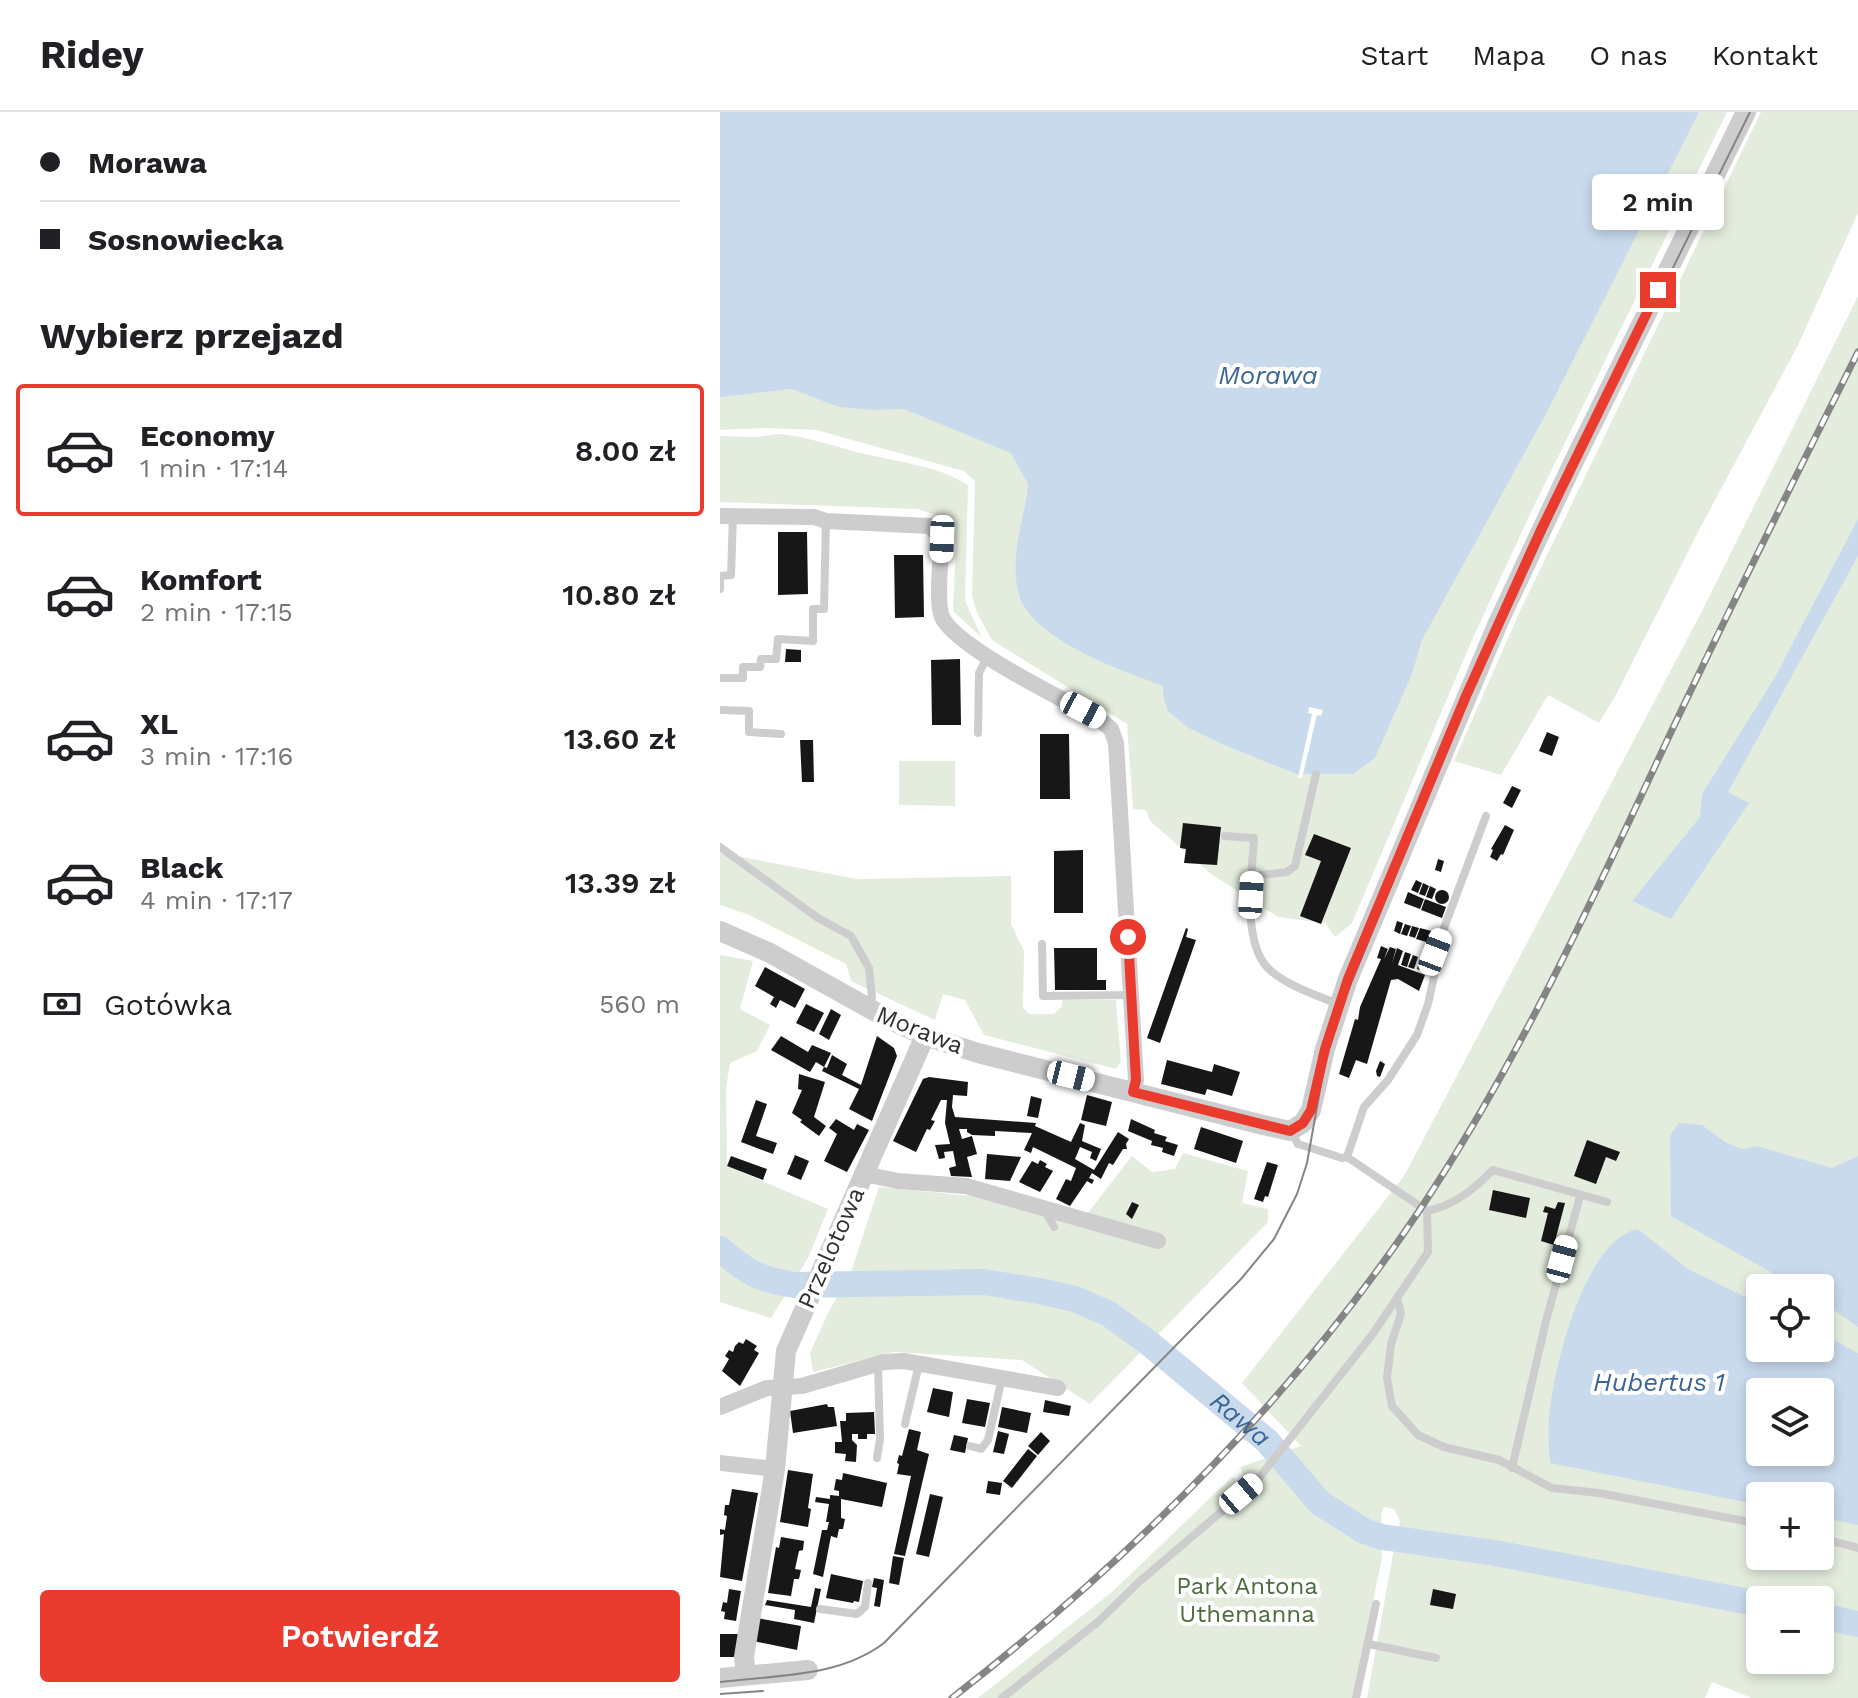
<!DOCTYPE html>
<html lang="pl">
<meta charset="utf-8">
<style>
:root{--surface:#fff;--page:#f6f6f6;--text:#202124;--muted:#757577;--line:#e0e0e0;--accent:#ea3c2e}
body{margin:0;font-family:"Work Sans",sans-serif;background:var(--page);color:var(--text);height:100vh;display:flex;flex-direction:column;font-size:30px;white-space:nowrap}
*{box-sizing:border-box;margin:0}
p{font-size:26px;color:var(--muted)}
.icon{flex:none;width:44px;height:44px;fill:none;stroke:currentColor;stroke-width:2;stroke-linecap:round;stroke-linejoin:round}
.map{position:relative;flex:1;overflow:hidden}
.drawer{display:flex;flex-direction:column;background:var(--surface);width:720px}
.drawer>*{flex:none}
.banner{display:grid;align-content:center;height:176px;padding:0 40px;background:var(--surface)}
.controls{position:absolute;left:1026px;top:1162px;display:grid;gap:16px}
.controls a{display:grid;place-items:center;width:88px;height:88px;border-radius:8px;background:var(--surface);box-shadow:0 4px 12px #0003;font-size:40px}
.end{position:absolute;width:36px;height:36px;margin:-18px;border:10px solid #ea3c2e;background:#fff;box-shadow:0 0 0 4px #fff}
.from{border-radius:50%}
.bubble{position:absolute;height:56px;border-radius:8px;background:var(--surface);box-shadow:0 4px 12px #0003;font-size:26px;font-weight:600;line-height:56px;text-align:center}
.car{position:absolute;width:24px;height:48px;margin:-24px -12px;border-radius:10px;box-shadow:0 0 6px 2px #0007;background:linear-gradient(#fff 24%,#345 0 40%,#fff 0 76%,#345 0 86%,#fff 0)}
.banner b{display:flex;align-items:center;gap:28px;height:76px;font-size:30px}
.banner b+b{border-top:2px solid var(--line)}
.banner i{width:20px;height:20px;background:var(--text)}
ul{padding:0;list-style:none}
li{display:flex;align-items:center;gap:24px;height:132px;margin:0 16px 12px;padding:0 24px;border:4px solid transparent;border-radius:8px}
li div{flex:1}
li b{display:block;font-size:30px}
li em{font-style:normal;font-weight:600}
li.selected{border-color:var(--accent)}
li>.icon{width:72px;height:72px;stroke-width:1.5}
h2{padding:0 40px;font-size:36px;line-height:96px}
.pay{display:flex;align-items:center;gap:20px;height:88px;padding:0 40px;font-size:30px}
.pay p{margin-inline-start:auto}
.primary-button{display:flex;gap:16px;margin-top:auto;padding:16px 40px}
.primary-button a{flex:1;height:92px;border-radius:8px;background:var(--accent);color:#fff;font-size:32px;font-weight:600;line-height:92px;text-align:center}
header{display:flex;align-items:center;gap:48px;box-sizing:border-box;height:112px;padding:0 40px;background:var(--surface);border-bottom:2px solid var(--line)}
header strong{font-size:38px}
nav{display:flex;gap:44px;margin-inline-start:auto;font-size:28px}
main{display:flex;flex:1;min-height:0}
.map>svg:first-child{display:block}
.green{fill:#e4eddd;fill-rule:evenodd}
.water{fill:#c9daed;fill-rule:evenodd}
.pier{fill:#fff}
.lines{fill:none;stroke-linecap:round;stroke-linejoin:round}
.river{stroke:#c9daed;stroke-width:26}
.building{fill:#171717}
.service{stroke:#cdcdcd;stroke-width:8}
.minor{stroke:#cdcdcd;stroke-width:16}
.tertiary{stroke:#cdcdcd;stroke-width:20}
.tram{stroke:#858585;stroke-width:2}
.rail-casing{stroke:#858585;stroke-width:7}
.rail{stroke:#fff;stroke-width:4;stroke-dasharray:12;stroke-linecap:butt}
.route{stroke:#ea3c2e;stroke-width:10}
.labels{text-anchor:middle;stroke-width:8;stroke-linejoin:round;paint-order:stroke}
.street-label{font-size:24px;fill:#303030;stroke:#fff}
.park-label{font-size:24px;fill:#4b6d3b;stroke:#fff}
.water-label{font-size:26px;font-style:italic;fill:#3b6595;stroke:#fff}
</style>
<header>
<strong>Ridey</strong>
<nav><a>Start</a><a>Mapa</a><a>O nas</a><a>Kontakt</a></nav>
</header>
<main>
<section class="drawer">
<div class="banner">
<b><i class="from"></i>Morawa</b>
<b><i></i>Sosnowiecka</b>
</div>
<h2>Wybierz przejazd</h2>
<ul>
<li class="selected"><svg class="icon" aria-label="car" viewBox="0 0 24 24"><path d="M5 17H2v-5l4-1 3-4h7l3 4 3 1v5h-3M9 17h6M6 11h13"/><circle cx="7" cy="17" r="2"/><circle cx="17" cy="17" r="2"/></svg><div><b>Economy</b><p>1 min · 17:14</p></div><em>8.00 zł</em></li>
<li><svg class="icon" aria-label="car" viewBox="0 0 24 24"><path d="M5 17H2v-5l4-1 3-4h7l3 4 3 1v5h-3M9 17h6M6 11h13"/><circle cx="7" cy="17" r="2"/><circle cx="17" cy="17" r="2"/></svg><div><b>Komfort</b><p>2 min · 17:15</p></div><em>10.80 zł</em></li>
<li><svg class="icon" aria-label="car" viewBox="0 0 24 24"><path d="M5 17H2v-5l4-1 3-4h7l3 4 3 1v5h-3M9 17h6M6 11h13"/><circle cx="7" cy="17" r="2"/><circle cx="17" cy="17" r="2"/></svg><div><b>XL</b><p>3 min · 17:16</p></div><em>13.60 zł</em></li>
<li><svg class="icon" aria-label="car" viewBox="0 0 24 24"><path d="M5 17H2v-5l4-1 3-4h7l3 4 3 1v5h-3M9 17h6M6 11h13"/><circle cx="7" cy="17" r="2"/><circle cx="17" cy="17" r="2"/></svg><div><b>Black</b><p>4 min · 17:17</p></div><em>13.39 zł</em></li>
</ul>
<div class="pay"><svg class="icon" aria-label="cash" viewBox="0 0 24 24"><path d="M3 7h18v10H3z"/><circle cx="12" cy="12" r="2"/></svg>Gotówka<p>560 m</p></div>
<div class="primary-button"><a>Potwierdź</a></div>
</section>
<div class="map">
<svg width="1138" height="1586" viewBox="0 0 1138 1586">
<rect width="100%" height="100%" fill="#fff"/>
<g class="green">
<path d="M0 0H1007L811 400 752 528 632 811 615 825 605 811 558 805 491 762 430 709 426 698 413 697 407 612 272 528 257 501 252 484 255 369 244 359 96 318 44 316 0 318Z"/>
<path d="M1041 0H1138V101L1077 235 978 420 897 581 879 611 828 583 781 663 734 649 800 499Z"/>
<path d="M1138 184V1506L1100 1498V1488H1052L936 1464 678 1419 680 1409 674 1397 664 1395 661 1402 662 1446 633 1586H258L392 1480 512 1365 528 1375 520 1355 581 1334 522 1271 684 1064 982 499ZM1040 1176H1100V1236H1040ZM1040 1280H1100V1340H1040ZM1040 1384H1100V1444H1040Z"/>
<path d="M57 322C87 324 112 334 141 341 177 350 217 353 248 373L245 489 262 526 233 499 236 433 226 406 197 397 0 390V324L36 325Z"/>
<path d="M179 649H235V694L179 693Z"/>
<path d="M0 741 137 767 291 764V812L304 839 303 896 309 902H334L342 894V888H396L401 950 396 957 264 923 245 888 223 882 215 908 131 869 126 852 27 802 0 793Z"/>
<path d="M0 843 33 849 20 897 50 913 37 939 10 951 6 977 7 1054 108 1097 88 1146 51 1206 0 1190Z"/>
<path d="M463 1041 528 1059 522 1091 548 1097V1110L370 1292 302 1248 174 1240 93 1260 90 1241 108 1201 131 1160 159 1075 253 1084 364 1106 412 1044 432 1060 455 1057Z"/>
<path d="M675 1431 858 1461 1040 1498V1548H1100V1511L1138 1519V1586H1032L992 1570 985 1586H647Z"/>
</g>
<g class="water">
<path d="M0 0H979L827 300 702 528 692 562 655 646 633 662H576L504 633 467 615 448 599 443 583V574C401 558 323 532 301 489 296 477 295 459 296 446 297 422 306 397 308 372L291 341 184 297 152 298 119 295 72 277 0 285Z"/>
<path d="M1138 407V444L1008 680 1029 691 951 807 912 789 980 705 982 682 1055 565Z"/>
<path d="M959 1011 982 1013 1007 1031 1022 1037 1037 1034 1112 1056 1138 1044V1215L1100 1188V1176H1079L951 1104 950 1023Z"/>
<path d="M918 1117 968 1157 1040 1192V1236H1100V1221L1138 1241V1413L1100 1405V1384H1040V1393L830 1351C829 1336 828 1322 829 1307 832 1261 864 1127 918 1117ZM1040 1280H1100V1340H1040Z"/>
</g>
<path class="pier" d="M589 595 603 598 601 604 597 603 582 666H578L592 602 588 601Z"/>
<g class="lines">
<g class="river">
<path id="s1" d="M0 1137C26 1160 40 1168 75 1173L264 1170 319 1179 355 1187 389 1202 430 1232 547 1329 600 1391 644 1419 662 1425 775 1441 1040 1492"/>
<path d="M1100 1504 1138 1512"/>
</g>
</g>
<g class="building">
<path d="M58 420H87L88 482 58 483Z"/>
<path d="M174 443H203L204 505 175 506Z"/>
<path d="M66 537 81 538V550H65Z"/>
<path d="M240 547 241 613H212L211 548Z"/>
<path d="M827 620 839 625 832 644 819 639Z"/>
<path d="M320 622H349L350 687H320Z"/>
<path d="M80 628H93L94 670H82Z"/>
<path d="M792 674 801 678 792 696 783 691Z"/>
<path d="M463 711 501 715 497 753 464 751 466 737 460 736Z"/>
<path d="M785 713 794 718 783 743 781 742 777 749 770 745 773 738 771 737Z"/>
<path d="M594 722 631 736 601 812 580 804 601 749 585 743Z"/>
<path d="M363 738V801H334V739Z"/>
<path d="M718 747 724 749 721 760 715 758Z"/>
<path d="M696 768 702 771 698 781 691 778Z"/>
<path d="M703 771 709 774 705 784 699 782Z"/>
<path d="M710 774 716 777 712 787 706 785Z"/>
<circle cx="722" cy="785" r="7"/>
<path d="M688 780 704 787 700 797 684 791Z"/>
<path d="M705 787 726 795 722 806 701 798Z"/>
<path d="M677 809 683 811 680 822 674 819Z"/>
<path d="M685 812 691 814 687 824 681 822Z"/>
<path d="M692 814 699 816 695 826 689 824Z"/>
<path d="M466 816 468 817 466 825 476 828 440 931 427 926Z"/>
<path d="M700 816 715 820 710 831 696 827Z"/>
<path d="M661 834 668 837 664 847 670 835 676 837 672 851 677 836 683 839 678 853 705 863 699 879 678 867 671 868 647 952 636 948 629 966 619 962 635 907 638 908 640 895 661 847 657 846Z"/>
<path d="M334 836H377V868H386V878H335Z"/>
<path d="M685 840 691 842 687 855 681 853Z"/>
<path d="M693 843 698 845 694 857 688 855Z"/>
<path d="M701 845 708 847 704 859 697 857Z"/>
<path d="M45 855 85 877 75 896 60 888 56 896 50 892 54 885 35 874Z"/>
<path d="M86 892 104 901 94 920 76 911Z"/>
<path d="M111 897 121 903 109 928 99 922Z"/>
<path d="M61 924 88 940 92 933 111 941 104 955 96 950 90 960 51 938Z"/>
<path d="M157 924 174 936 177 944 152 1009 129 997 139 977 102 959 104 955 107 956 112 943 127 952 122 963 141 973Z"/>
<path d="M447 948 492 960 494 952 520 960 512 984 487 977 485 983 441 972Z"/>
<path d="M660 949 665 952 660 965 657 964 656 959Z"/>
<path d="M79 962 105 970 94 1005 106 1014 99 1024 80 1010 82 1008 72 1001 82 978 78 977Z"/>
<path d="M209 965 248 970 247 984 233 983 232 995 235 1005 316 1011 315 1014 351 1030 360 1011 365 1013 362 1029 381 1037 376 1049 370 1046 372 1040 360 1035 355 1047 374 1058 398 1020 409 1027 406 1032 407 1037H403L393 1053 389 1051 381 1067 372 1061 369 1066 374 1068 372 1072 367 1069 350 1094 336 1087 346 1067 351 1069 356 1056 313 1035 311 1041 304 1038 312 1021 275 1019V1024L252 1023 247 1020V1017H239L242 1027 252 1024 257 1042 247 1045 252 1065 231 1064 229 1056 236 1054 233 1039 224 1040 225 1046 219 1047 215 1033 230 1032 225 1011 227 988H221L211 1008 215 1009 210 1018 207 1017 196 1040 173 1029 203 967Z"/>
<path d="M367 983 392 990 386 1014 361 1008Z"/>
<path d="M311 984 322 987 318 1006 307 1004Z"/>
<path d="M36 988 47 992 36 1024 57 1031 53 1042 21 1030Z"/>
<path d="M116 1007 134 1018 137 1012 149 1018 127 1060 104 1049 117 1022 109 1016Z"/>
<path d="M411 1007 435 1018 434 1021 447 1025 445 1029 458 1033 454 1044 442 1040 443 1036 431 1033 432 1029 408 1019Z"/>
<path d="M481 1015 523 1029 516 1051 474 1037Z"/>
<path d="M867 1028 900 1040 896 1049 886 1045 876 1072 854 1064Z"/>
<path d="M267 1042 301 1045 290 1069 265 1067Z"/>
<path d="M75 1043 89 1049 81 1068 67 1062Z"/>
<path d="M11 1044 47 1057 43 1068 7 1054Z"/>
<path d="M320 1048 327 1052 325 1055 333 1059 320 1080 299 1070 312 1049 318 1052Z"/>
<path d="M547 1050 558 1053 548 1085 545 1084 543 1090 534 1087Z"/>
<path d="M773 1078 810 1086 806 1106 769 1098Z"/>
<path d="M412 1090 419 1093 412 1107 406 1102Z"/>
<path d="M838 1090 845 1091 834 1133 821 1129 828 1101 823 1100 825 1094 835 1097Z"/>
<path d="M26 1227 37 1234 34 1238 39 1241 20 1274 2 1259 9 1247 5 1244 9 1238 13 1240 15 1234 19 1230 23 1232Z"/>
<path d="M213 1276 233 1280 229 1305 207 1300Z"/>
<path d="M247 1287 270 1291 265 1315 242 1311Z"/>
<path d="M325 1288 351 1294 349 1304 323 1300Z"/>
<path d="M107 1292 108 1295H114L117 1314 73 1321 70 1299Z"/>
<path d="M282 1295 311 1301 307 1321 278 1315Z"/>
<path d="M154 1300 155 1322H147V1327H138V1322H132V1328L137 1333 136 1350 125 1349 126 1342 115 1341V1330H122L120 1309H126V1301Z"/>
<path d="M189 1317 201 1320 197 1338 209 1342 185 1444 174 1442 191 1364 177 1362 179 1352 177 1351 179 1343 182 1344Z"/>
<path d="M278 1319 289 1322 284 1342 273 1340Z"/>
<path d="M321 1320 330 1329 318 1343 308 1334Z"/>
<path d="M234 1323 248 1326 245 1341 230 1338Z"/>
<path d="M308 1337 317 1344 292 1376 283 1369Z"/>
<path d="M68 1358 93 1362 88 1396 91 1397 88 1415 60 1410Z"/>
<path d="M123 1361 167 1371 162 1395 121 1387V1406L125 1407 123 1417H119L117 1426 111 1424 103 1465 93 1462 102 1418H107L109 1410H106L109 1392 95 1390 96 1385 110 1387V1383L119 1384V1379L114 1378 116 1367 122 1368Z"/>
<path d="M268 1369 282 1371 280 1383 266 1381Z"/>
<path d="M12 1377 38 1381 22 1469 0 1465 4 1422 0 1423V1417L5 1418 7 1404 4 1403 5 1393H9Z"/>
<path d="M210 1382 223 1385 209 1445 196 1442Z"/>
<path d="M61 1425 84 1429 83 1438 79 1439 75 1457 81 1458 79 1467H74L71 1484 48 1481 56 1435 59 1436Z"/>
<path d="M173 1444 184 1446 179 1473 169 1471Z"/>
<path d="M111 1462 143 1469 139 1490 134 1489 133 1491 106 1486Z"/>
<path d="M154 1466 164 1468 160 1495 154 1494 157 1476 152 1475Z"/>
<path d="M95 1476 101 1477 94 1511 74 1507 75 1498 45 1493 47 1488 91 1495Z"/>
<path d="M9 1477 21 1479 16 1509 4 1507 5 1500 1 1499 3 1490 7 1491Z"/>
<path d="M713 1477 736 1482 733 1497 710 1493Z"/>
<path d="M37 1506 81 1514 77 1538 33 1529Z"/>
<path d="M0 1522H20L17 1545H0Z"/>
</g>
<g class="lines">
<g class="service">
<path d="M0 477V464L11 463 13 404"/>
<path d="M0 566H23V555H40L41 547H56L58 527 93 529V497H104L106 409"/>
<path d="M0 598 29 599V620L61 622"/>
<path d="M258 621 259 561 267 545"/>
<path d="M505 724 534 726C532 762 522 825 546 854 562 872 596 883 618 892"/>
<path d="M0 735 98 806 131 824 149 856 152 886 148 895"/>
<path d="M532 764 567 760 575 754 596 662"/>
<path d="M322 832 323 884 411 883"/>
<path d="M627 1045 644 995 668 968 697 923 708 892 714 865 715 840 766 704"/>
<path d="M325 1099 334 1115"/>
<path d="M707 1099C735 1093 753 1078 773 1058L887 1090"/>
<path d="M677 1186 681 1202 671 1232 667 1266 672 1294 698 1323 724 1335 779 1348 832 1376 879 1381 1040 1412"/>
<path d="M185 1312 199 1252"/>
<path d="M250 1334 261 1337 268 1328 282 1266"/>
<path d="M157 1346 160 1327 158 1252"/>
<path d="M792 1356 826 1209 860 1084"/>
<path d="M1100 1426 1138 1436"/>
<path d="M100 1497 137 1502 145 1495 148 1471"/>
<path d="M649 1532 716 1546"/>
<path d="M282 1586 379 1509 419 1470 535 1371 652 1223 708 1140 707 1099 627 1045 622 1046 578 1032 571 1019"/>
<path d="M636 1586 656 1492"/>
</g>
<g class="minor">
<path d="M0 404 94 405 106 409 210 414 222 427C221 446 215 493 223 507 241 538 345 588 379 607L391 617 396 631 416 968 413 980"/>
<path d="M144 1062 178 1069 246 1074 438 1129"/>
<path d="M0 1295 47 1276 82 1274 164 1250 184 1249 338 1276"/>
<path d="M0 1351 55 1357"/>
</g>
<g class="tertiary">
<path d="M0 819 50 841 172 909 205 924 258 941 539 1012 570 1019 583 1011 591 998 605 937 628 867 778 511 853 351 1026 0"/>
<path d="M26 1563 24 1545 55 1357 66 1239 205 924"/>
<path d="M0 1566 88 1558"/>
</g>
<g class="tram">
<path d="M0 1570C55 1563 118 1566 164 1531L521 1167 554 1127 577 1082 587 1051 605 950 622 893 749 585 856 352 1030 0"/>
<path d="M0 1582 43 1579"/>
</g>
<defs>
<path id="rail" d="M232 1586C410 1448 573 1287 699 1099 800 948 875 782 952 618 1012 491 1075 366 1138 240"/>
</defs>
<use href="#rail" class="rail-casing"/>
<use href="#rail" class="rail"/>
</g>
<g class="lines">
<path class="route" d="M408 825 416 968 413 980 570 1019 583 1011 591 998 605 937 628 867 746 584 820 420 938 178"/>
</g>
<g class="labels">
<g class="street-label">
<text transform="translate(200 918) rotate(22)" y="8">Morawa</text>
<text transform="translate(111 1136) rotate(-66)" y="8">Przelotowa</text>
</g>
<g class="park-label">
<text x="527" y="1482">Park Antona<tspan x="527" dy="28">Uthemanna</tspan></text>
</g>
<g class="water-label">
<text x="548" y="272">Morawa</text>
<text x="939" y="1279">Hubertus 1</text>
<text dy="9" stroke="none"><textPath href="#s1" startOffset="572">Rawa</textPath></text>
</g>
</g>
</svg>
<div class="controls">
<a><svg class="icon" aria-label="locate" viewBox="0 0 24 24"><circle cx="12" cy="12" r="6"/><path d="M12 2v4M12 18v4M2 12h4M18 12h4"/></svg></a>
<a><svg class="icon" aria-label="layers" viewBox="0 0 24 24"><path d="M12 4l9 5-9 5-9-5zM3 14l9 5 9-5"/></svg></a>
<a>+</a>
<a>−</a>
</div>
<i class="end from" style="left:408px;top:825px"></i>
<i class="end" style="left:938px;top:178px"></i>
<div class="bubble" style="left:872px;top:62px;width:132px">2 min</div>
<i class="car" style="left:222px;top:427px;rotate:182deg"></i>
<i class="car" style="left:363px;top:598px;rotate:118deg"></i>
<i class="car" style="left:531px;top:783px;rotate:3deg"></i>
<i class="car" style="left:715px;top:840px;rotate:21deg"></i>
<i class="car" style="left:351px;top:964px;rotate:104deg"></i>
<i class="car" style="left:842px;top:1147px;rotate:15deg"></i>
<i class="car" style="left:521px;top:1382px;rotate:50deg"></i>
</div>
</main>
